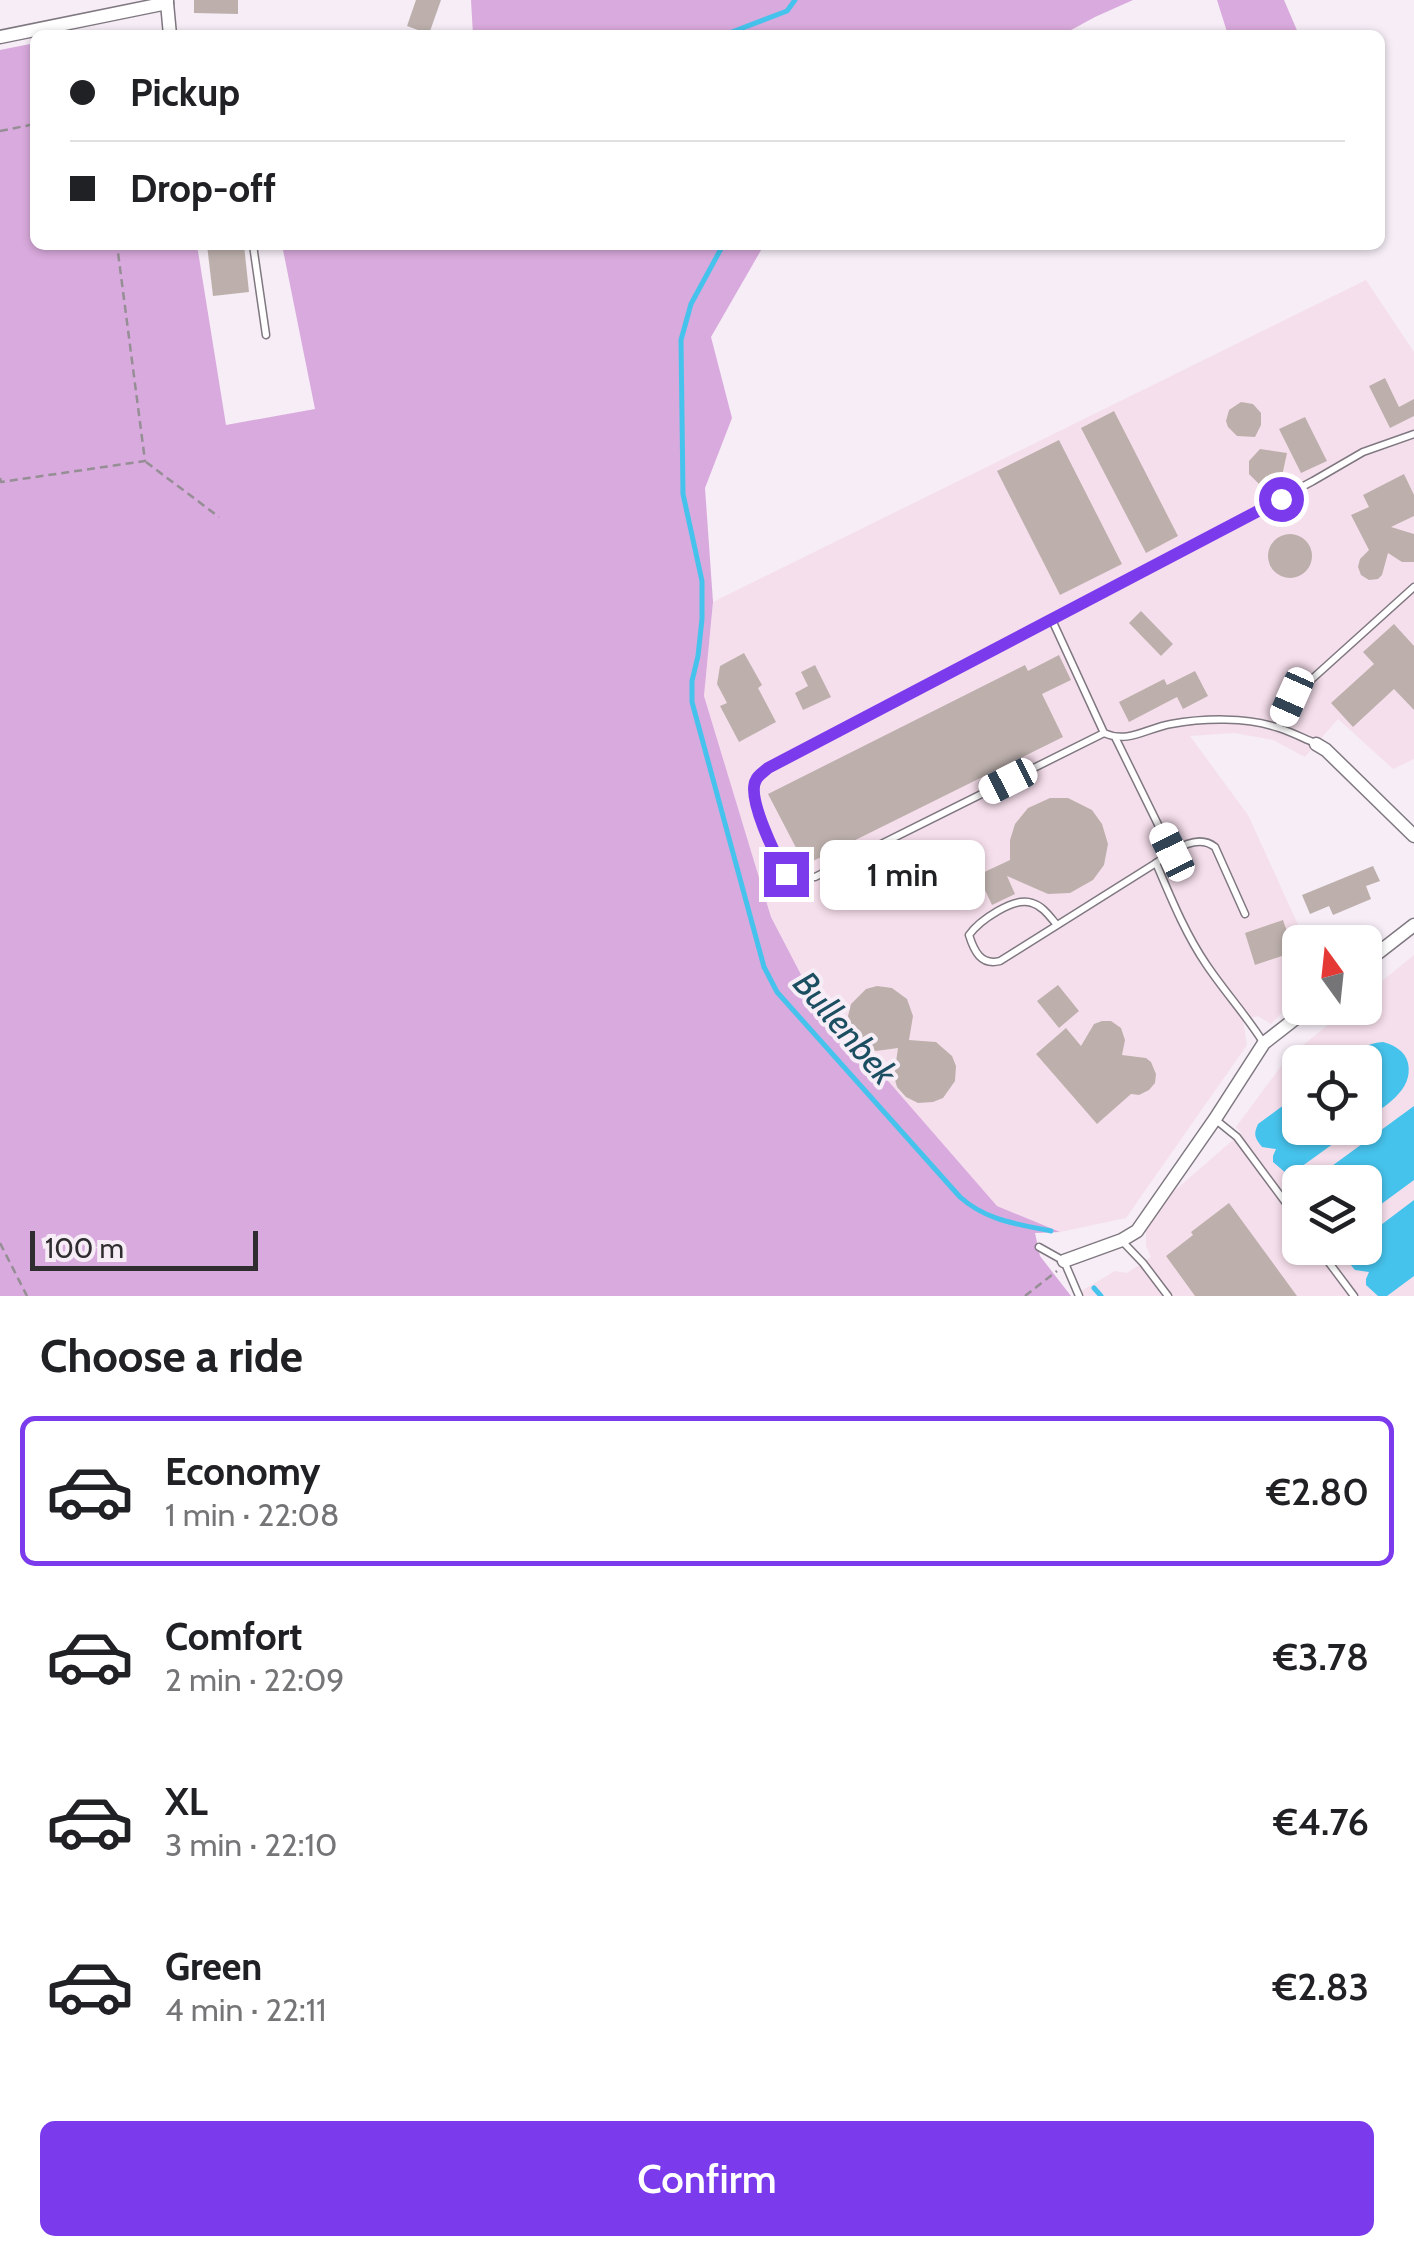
<!DOCTYPE html>
<meta charset="utf-8">
<style>
:root{--surface:#fff;--page:#f2f2f2;--text:#202124;--muted:#757577;--line:#e0e0e0;--accent:#7c3aed}
body{margin:0;font-family:Cabin,sans-serif;background:var(--page);color:var(--text);height:100vh;display:flex;flex-direction:column;font-size:38px;white-space:nowrap}
*{box-sizing:border-box;margin:0}
p{font-size:32px;color:var(--muted)}
.icon{flex:none;width:55px;height:55px;fill:none;stroke:currentColor;stroke-width:2;stroke-linecap:round;stroke-linejoin:round}
.map{position:relative;height:1296px;overflow:hidden}
.drawer{display:flex;flex-direction:column;background:var(--surface);flex:1}
.drawer>*{flex:none}
.top-card{position:absolute;left:30px;top:30px;width:1355px;height:220px;border-radius:15px;box-shadow:0 2px 8px #0004;display:grid;align-content:center;height:220px;padding:0 40px;background:var(--surface)}
.needle{width:65px;rotate:345deg}
.tools{position:absolute;left:1282px;top:925px;display:grid;gap:20px}
.tools a{display:grid;place-items:center;width:100px;height:100px;border-radius:15px;background:var(--surface);box-shadow:0 2px 8px #0004;font-size:50px}
.scale{position:absolute;left:30px;bottom:25px;width:228px;box-sizing:border-box;padding-left:10px;border:5px solid #302d30;border-top:0;font-size:28px;line-height:35px;white-space:nowrap;color:#302d30;-webkit-text-stroke:8px #f6edf6;paint-order:stroke}
.end{position:absolute;width:45px;height:45px;margin:-22px;border:12px solid #7c3aed;background:#fff;box-shadow:0 0 0 5px #fff}
.from{border-radius:50%}
.bubble{position:absolute;height:70px;border-radius:15px;background:var(--surface);box-shadow:0 2px 8px #0004;font-size:32px;font-weight:600;line-height:70px;text-align:center}
.car{position:absolute;width:30px;height:60px;margin:-30px -15px;border-radius:12px;box-shadow:0 0 8px 2px #0007;background:linear-gradient(#fff 24%,#345 0 40%,#fff 0 76%,#345 0 86%,#fff 0)}
.top-card b{display:flex;align-items:center;gap:35px;height:95px;font-size:38px}
.top-card b+b{border-top:2px solid var(--line)}
.top-card i{width:25px;height:25px;background:var(--text)}
ul{padding:0;list-style:none}
li{display:flex;align-items:center;gap:30px;height:150px;margin:0 20px 15px;padding:0 20px;border:5px solid transparent;border-radius:15px}
li div{flex:1}
li b{display:block;font-size:38px}
li em{font-style:normal;font-weight:600}
li.selected{border-color:var(--accent)}
li>.icon{width:90px;height:90px;stroke-width:1.5}
h2{padding:0 40px;font-size:45px;line-height:120px}
.primary-button{display:flex;gap:20px;margin-top:auto;padding:20px 40px}
.primary-button a{flex:1;height:115px;border-radius:15px;background:var(--accent);color:#fff;font-size:40px;font-weight:600;line-height:115px;text-align:center}
.map>svg:first-child{display:block}
.industrial{fill:#f6dfec;fill-rule:evenodd}
.green{fill:#d9aadd}
.water{fill:#46c3ec}
.lines{fill:none;stroke-linecap:round;stroke-linejoin:round}
.stream{stroke:#46c3ec;stroke-width:5}
.building{fill:#bdb0ac}
.service-casing{stroke:#7f7880;stroke-width:9}
.minor-casing{stroke:#7f7880;stroke-width:15}
.path{stroke:#958f95;stroke-width:2.5;stroke-dasharray:8 5;stroke-linecap:butt}
.service{stroke:#fff;stroke-width:6}
.minor{stroke:#fff;stroke-width:12}
.route{stroke:#7c3aed;stroke-width:12}
.labels{text-anchor:middle;stroke-width:8;stroke-linejoin:round;paint-order:stroke}
.water-label{font-size:35px;font-style:italic;fill:#1b4e60;stroke:#f6edf6}
</style>
<div class="map">
<svg width="1414" height="1296" viewBox="0 0 1414 1296">
<rect width="100%" height="100%" fill="#f6edf6"/>
<g class="industrial">
<path d="M1366 280 1414 352V759L1393 769 1338 719 1305 757 1273 740 1234 733 1190 736 1248 815 1306 942H1300V994L1271 1024 1258 1016 1243 1020 1247 1045 1126 1218 1060 1232 997 1206 809 990 771 917 704 696 713 602Z"/>
<path d="M1414 955V1296H1073L1115 1271 1127 1273 1151 1257 1146 1246V1230L1173 1192 1241 1133 1236 1127 1287 1058 1349 1008H1365V995ZM1300 1062H1365V1128H1300ZM1300 1182H1365V1248H1300Z"/>
</g>
<g class="green">
<path d="M471 0H1133L1095 17 1062 35H473Z"/>
<path d="M1217 0H1284L1299 35H1228Z"/>
<path d="M35 43V245H197L226 425 315 409 282 245H764L711 337 732 418 705 488 713 602 704 696 771 917 809 990 997 1206 1060 1232 1035 1233 1040 1256 1071 1296H0V50Z"/>
</g>
<g class="water">
<path d="M1383 1042C1394 1045 1405 1051 1408 1063 1414 1091 1383 1107 1365 1120V1062H1340C1355 1052 1365 1043 1383 1042Z"/>
<path d="M1300 1093V1128H1355L1294 1172 1287 1174 1273 1162V1156L1276 1149 1262 1147C1255 1138 1253 1135 1258 1124Z"/>
<path d="M1414 1106V1180L1365 1216V1182H1310Z"/>
<path d="M1414 1200V1276L1387 1296H1378L1366 1285V1279L1369 1272 1355 1270C1348 1262 1346 1258 1351 1248H1365V1237Z"/>
</g>
<g class="lines">
<g class="stream">
<path d="M731 35 732 32 787 11 795 0"/>
<path d="M723 245 691 304 681 340 683 494 702 581V619L698 656 692 681V702L764 967 777 992 960 1197C987 1221 1017 1224 1051 1231"/>
<path d="M1094 1288 1101 1296"/>
</g>
</g>
<g class="building">
<path d="M194 0H238V14L194 13Z"/>
<path d="M416 0H441L429 34 407 26Z"/>
<path d="M207 245H244L249 292 213 296Z"/>
<path d="M1385 378 1399 407 1414 399V416L1390 428 1369 386Z"/>
<path d="M1241 402 1253 404 1261 413V425L1255 437 1237 436 1228 427 1226 421 1229 410Z"/>
<path d="M1114 411 1178 536 1146 553 1081 428Z"/>
<path d="M1305 417 1327 461 1301 473 1279 429Z"/>
<path d="M1059 440 1122 564 1060 595 997 471Z"/>
<path d="M1260 449 1287 453 1282 476 1273 485 1259 484 1249 474V461Z"/>
<path d="M1404 474 1414 495V516L1391 527 1414 534V562H1402L1388 553 1382 575 1378 579 1369 580 1361 575 1358 567 1360 559 1369 550 1351 515 1369 507 1363 495Z"/>
<circle cx="1290" cy="556" r="22"/>
<path d="M1141 611 1173 644 1161 656 1129 623Z"/>
<path d="M1394 624 1414 646V710L1394 689 1353 727 1331 703 1374 664 1363 652Z"/>
<path d="M744 653 762 685 758 688 776 722 739 742 720 706 727 703 717 684 720 666Z"/>
<path d="M1059 655 1071 680 1042 694 1063 737 805 865 768 794 1025 665 1028 671Z"/>
<path d="M815 665 831 697 803 710 795 693 808 686 801 672Z"/>
<path d="M1195 671 1208 696 1183 709 1177 697 1129 722 1119 702 1164 679 1167 685Z"/>
<path d="M1050 798H1068L1092 810 1102 824 1108 844 1104 865 1093 880 1070 893 1048 894 1007 876 1015 894 992 905 978 875 1010 860V840L1015 824 1028 808Z"/>
<path d="M1373 866 1380 881 1366 886 1371 899 1333 915 1329 906 1310 914 1302 895Z"/>
<path d="M1283 920 1294 952 1255 965 1245 933Z"/>
<path d="M1058 985 1079 1011 1059 1028 1037 1001Z"/>
<path d="M877 986 892 988 907 999 913 1016 909 1040 936 1042 952 1056 956 1066 955 1081 943 1098 933 1102 918 1103 906 1097 897 1087 894 1076 898 1048 876 1051 866 1048 857 1042 851 1032 848 1016 851 1004 866 989Z"/>
<path d="M1102 1021H1111L1121 1028 1125 1040 1122 1055 1146 1058 1151 1062 1156 1074 1155 1083 1149 1090 1139 1095 1131 1094 1097 1124 1036 1054 1066 1028 1081 1046 1094 1024Z"/>
<path d="M1229 1203 1297 1296H1195L1166 1256 1193 1235 1191 1232Z"/>
</g>
<g class="lines">
<defs>
<g id="service">
<path d="M253 245 266 335"/>
<path d="M1052 620 768 768C764 772 758 775 756 779 746 797 776 857 786 874L800 878 815 877 1104 733"/>
<path d="M1278 727 1292 697 1414 587"/>
<path d="M1116 739 1172 853"/>
<path d="M1315 743C1303 738 1291 732 1279 728 1247 717 1204 718 1171 724 1147 728 1128 744 1104 733L1052 620 1313 481 1363 452 1414 434"/>
<path d="M1156 863C1171 898 1185 933 1206 964 1224 991 1246 1015 1263 1042"/>
<path d="M1057 925C1050 917 1043 906 1032 903 1014 896 979 921 969 935 974 951 981 966 1000 961L1156 863C1172 852 1196 832 1215 847L1245 914"/>
<path d="M1216 1120 1237 1137 1300 1222"/>
<path d="M1122 1241 1143 1263 1168 1296"/>
<path d="M1039 1247 1064 1261 1079 1296"/>
<path d="M1318 1248 1354 1296"/>
</g>
<g id="minor">
<path d="M167 3 170 35"/>
<path d="M0 37 167 3V0"/>
<path d="M1316 744 1326 750 1414 836"/>
<path d="M1365 963 1414 925"/>
<path d="M1064 1261 1122 1240 1137 1231 1215 1119 1264 1043 1309 1008"/>
</g>
</defs>
<use href="#service" class="service-casing"/>
<use href="#minor" class="minor-casing"/>
<g class="path">
<path d="M0 131 35 124"/>
<path d="M146 462 219 517"/>
<path d="M0 478 1 482 145 461 117 245"/>
<path d="M0 1243 27 1296"/>
<path d="M1025 1296 1057 1271"/>
</g>
<use href="#service" class="service"/>
<use href="#minor" class="minor"/>
</g>
<g class="lines">
<path class="route" d="M786 874C776 857 746 797 756 780 758 775 764 772 768 768L1281 499"/>
</g>
<g class="labels">
<g class="water-label">
<text transform="translate(845 1028) rotate(49)" y="12">Bullenbek</text>
</g>
</g>
</svg>
<div class="tools">
<a><svg class="needle" viewBox="-14 -14 28 28"><path d="M0-13l5 13h-10z" fill="#e53935"/><path d="M0 13l5-13h-10z" fill="#757577"/></svg></a>
<a><svg class="icon" aria-label="locate" viewBox="0 0 24 24"><circle cx="12" cy="12" r="6"/><path d="M12 2v4M12 18v4M2 12h4M18 12h4"/></svg></a>
<a><svg class="icon" aria-label="layers" viewBox="0 0 24 24"><path d="M12 4l9 5-9 5-9-5zM3 14l9 5 9-5"/></svg></a>
</div>
<div class="scale">100 m</div>
<i class="end from" style="left:1281px;top:499px"></i>
<i class="end" style="left:786px;top:874px"></i>
<div class="bubble" style="left:820px;top:840px;width:165px">1 min</div>
<i class="car" style="left:1292px;top:697px;rotate:204deg"></i>
<i class="car" style="left:1008px;top:781px;rotate:243deg"></i>
<i class="car" style="left:1172px;top:852px;rotate:334deg"></i>
<div class="top-card">
<b><i class="from"></i>Pickup</b>
<b><i></i>Drop-off</b>
</div>
</div>
<section class="drawer">
<h2>Choose a ride</h2>
<ul>
<li class="selected"><svg class="icon" aria-label="car" viewBox="0 0 24 24"><path d="M5 17H2v-5l4-1 3-4h7l3 4 3 1v5h-3M9 17h6M6 11h13"/><circle cx="7" cy="17" r="2"/><circle cx="17" cy="17" r="2"/></svg><div><b>Economy</b><p>1 min · 22:08</p></div><em>€2.80</em></li>
<li><svg class="icon" aria-label="car" viewBox="0 0 24 24"><path d="M5 17H2v-5l4-1 3-4h7l3 4 3 1v5h-3M9 17h6M6 11h13"/><circle cx="7" cy="17" r="2"/><circle cx="17" cy="17" r="2"/></svg><div><b>Comfort</b><p>2 min · 22:09</p></div><em>€3.78</em></li>
<li><svg class="icon" aria-label="car" viewBox="0 0 24 24"><path d="M5 17H2v-5l4-1 3-4h7l3 4 3 1v5h-3M9 17h6M6 11h13"/><circle cx="7" cy="17" r="2"/><circle cx="17" cy="17" r="2"/></svg><div><b>XL</b><p>3 min · 22:10</p></div><em>€4.76</em></li>
<li><svg class="icon" aria-label="car" viewBox="0 0 24 24"><path d="M5 17H2v-5l4-1 3-4h7l3 4 3 1v5h-3M9 17h6M6 11h13"/><circle cx="7" cy="17" r="2"/><circle cx="17" cy="17" r="2"/></svg><div><b>Green</b><p>4 min · 22:11</p></div><em>€2.83</em></li>
</ul>
<div class="primary-button"><a>Confirm</a></div>
</section>
